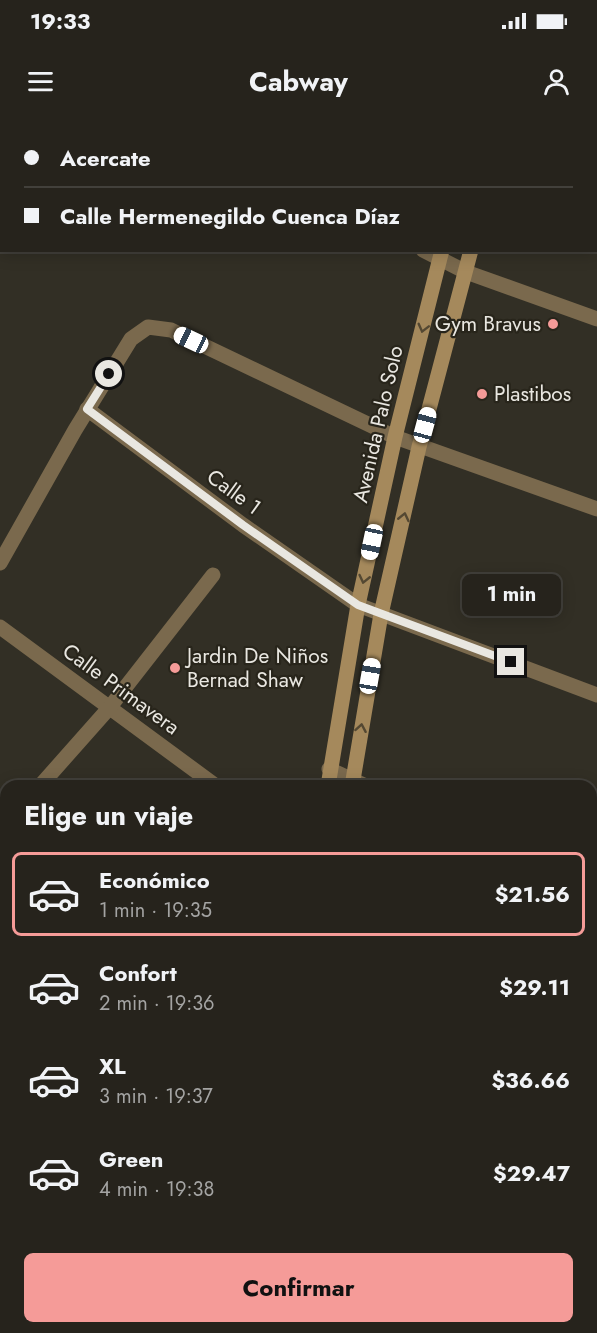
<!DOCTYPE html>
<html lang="es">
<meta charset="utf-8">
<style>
:root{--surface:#26231c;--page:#2e2b25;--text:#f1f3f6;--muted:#a4a4a3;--line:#42403b;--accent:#f59b98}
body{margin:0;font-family:Jost,sans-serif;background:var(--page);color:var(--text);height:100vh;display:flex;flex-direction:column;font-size:22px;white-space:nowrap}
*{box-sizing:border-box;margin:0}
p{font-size:20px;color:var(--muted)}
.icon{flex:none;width:33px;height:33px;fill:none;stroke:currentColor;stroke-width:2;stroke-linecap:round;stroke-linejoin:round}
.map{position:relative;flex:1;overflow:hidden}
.sheet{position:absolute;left:0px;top:660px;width:597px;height:554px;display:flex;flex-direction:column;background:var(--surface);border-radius:18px 18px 0 0;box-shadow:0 3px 15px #0003,0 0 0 2px var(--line)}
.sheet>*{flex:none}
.guide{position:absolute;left:0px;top:0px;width:597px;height:132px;box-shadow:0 3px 15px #0003,0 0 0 2px var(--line);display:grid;align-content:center;height:132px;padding:0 24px;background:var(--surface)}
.end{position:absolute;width:27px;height:27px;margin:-14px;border:8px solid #e9e7e1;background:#111;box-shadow:0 0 0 3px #111}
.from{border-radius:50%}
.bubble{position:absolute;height:42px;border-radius:9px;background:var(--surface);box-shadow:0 3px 15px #0003,0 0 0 2px var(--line);font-size:20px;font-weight:700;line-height:42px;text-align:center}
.car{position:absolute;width:18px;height:36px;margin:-18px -9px;border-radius:8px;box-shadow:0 0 4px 2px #0007;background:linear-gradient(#fff 24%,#345 0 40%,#fff 0 76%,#345 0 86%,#fff 0)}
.guide b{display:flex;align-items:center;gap:21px;height:57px;font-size:22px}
.guide b+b{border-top:2px solid var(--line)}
.guide i{width:15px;height:15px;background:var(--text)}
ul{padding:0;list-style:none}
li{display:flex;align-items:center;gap:18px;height:84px;margin:0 12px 9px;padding:0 12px;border:3px solid transparent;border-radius:9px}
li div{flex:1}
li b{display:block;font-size:22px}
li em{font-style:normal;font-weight:700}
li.current{border-color:var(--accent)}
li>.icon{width:54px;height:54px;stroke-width:1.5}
h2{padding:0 24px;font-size:27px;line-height:72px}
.primary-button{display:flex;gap:12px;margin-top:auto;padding:12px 24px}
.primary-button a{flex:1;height:69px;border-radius:9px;background:var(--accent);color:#111;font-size:24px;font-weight:700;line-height:69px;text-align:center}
.status{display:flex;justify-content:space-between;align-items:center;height:42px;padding:0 30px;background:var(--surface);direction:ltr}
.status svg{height:16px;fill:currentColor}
header{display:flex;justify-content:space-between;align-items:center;height:78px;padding:0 24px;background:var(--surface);font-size:27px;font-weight:700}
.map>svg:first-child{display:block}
.green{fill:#326446}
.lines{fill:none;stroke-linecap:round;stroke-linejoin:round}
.street{stroke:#7a694d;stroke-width:15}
.secondary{stroke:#a5895c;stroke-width:15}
.oneway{stroke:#544832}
.route{stroke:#e9e7e1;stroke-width:8}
.poi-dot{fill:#f59b98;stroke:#28251b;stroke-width:2}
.labels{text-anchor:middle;stroke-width:4.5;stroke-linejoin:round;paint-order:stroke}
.poi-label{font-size:21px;fill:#e9e7e1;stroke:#28251b;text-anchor:start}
.street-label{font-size:21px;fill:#e9e7e1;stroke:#28251b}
</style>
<div class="status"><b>19:33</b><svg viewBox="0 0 49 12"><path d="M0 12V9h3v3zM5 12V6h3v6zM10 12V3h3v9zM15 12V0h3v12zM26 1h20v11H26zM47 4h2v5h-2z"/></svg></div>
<header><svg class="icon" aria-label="menu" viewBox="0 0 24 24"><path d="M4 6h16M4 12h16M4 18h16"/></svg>Cabway<svg class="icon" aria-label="person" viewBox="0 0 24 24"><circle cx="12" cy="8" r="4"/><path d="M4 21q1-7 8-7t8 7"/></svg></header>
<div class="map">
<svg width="597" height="1213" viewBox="0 0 597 1213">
<rect width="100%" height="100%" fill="#322f25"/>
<g class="green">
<path d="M597 1107V1193L591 1205V1114Z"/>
<path d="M517 1208H590L587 1213H513Z"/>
</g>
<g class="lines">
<g class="street">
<path d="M171 0 174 2"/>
<path d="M592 0 597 2"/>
<path d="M423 130 466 152 597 199"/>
<path d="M87 289 243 405 358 485 597 575"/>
<path d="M0 443 75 310 131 219 148 207 171 210 395 317 597 389"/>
<path d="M0 507 216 666"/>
<path d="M329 649 366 666"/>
<path d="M40 666 110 587 213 455"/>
<path d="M0 711 6 704"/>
<path d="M591 768 597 770"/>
<path d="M0 887 6 889"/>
<path d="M591 960 597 963"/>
<path d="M0 1056 6 1060"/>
<path d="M0 1148 6 1154"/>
<path d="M69 1208 79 1209 83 1213"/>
<path d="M345 1208 357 1213"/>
<path d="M17 1213 24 1208"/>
</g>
<g class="secondary">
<path d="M476 2V0"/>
<path d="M504 2V0"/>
<path d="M328 666 358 485 395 317 442 130"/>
<path d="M352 666 381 494 419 327 471 130"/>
<path d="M235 1213 237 1208"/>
<path d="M277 1213 278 1208"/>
</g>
</g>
<defs><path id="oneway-chevron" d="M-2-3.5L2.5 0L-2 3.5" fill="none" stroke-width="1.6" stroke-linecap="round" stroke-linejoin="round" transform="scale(1.5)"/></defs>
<g class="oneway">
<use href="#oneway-chevron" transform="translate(423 208) rotate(104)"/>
<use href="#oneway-chevron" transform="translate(404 397) rotate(-77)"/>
<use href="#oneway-chevron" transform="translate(364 459) rotate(103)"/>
<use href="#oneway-chevron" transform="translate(361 608) rotate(-80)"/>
</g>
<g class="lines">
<path class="route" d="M109 254 87 289 243 405 358 485 511 542"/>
</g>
<g class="poi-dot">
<circle cx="553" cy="204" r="6"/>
<circle cx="482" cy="274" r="6"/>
<circle cx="175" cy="548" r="6"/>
</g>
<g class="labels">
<g class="poi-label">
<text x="541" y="211" text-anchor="end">Gym Bravus</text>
<text x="494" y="281">Plastibos</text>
<text x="187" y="543">Jardin De Niños<tspan x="187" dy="24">Bernad Shaw</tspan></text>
</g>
<g class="street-label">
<text transform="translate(378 304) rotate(-77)" y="7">Avenida Palo Solo</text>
<text transform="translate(234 372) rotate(36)" y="7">Calle 1</text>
<text transform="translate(121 569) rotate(36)" y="7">Calle Primavera</text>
</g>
</g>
</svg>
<i class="end from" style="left:109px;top:254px"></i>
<i class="end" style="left:511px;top:542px"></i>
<div class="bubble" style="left:462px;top:454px;width:99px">1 min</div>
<i class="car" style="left:191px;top:220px;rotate:295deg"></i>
<i class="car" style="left:425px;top:305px;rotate:15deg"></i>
<i class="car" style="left:372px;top:422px;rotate:192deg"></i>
<i class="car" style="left:370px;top:556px;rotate:10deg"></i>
<div class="guide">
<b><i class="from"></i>Acercate</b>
<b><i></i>Calle Hermenegildo Cuenca Díaz</b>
</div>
<section class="sheet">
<h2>Elige un viaje</h2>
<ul>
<li class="current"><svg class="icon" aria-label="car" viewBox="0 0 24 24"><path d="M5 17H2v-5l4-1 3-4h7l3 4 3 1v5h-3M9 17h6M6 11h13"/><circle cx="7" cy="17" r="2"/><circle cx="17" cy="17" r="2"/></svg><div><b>Económico</b><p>1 min · 19:35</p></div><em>$21.56</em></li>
<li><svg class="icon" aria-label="car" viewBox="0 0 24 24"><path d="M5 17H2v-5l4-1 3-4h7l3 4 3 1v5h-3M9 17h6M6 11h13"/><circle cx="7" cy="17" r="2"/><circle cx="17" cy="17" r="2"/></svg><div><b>Confort</b><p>2 min · 19:36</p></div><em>$29.11</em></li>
<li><svg class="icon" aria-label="car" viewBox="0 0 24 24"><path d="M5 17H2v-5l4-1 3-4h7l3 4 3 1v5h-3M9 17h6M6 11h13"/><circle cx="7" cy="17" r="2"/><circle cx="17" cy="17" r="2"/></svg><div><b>XL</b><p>3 min · 19:37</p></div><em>$36.66</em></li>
<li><svg class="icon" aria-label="car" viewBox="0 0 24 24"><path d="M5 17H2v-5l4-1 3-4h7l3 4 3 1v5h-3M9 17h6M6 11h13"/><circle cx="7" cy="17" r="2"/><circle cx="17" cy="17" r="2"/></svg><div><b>Green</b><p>4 min · 19:38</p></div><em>$29.47</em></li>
</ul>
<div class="primary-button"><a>Confirmar</a></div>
</section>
</div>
